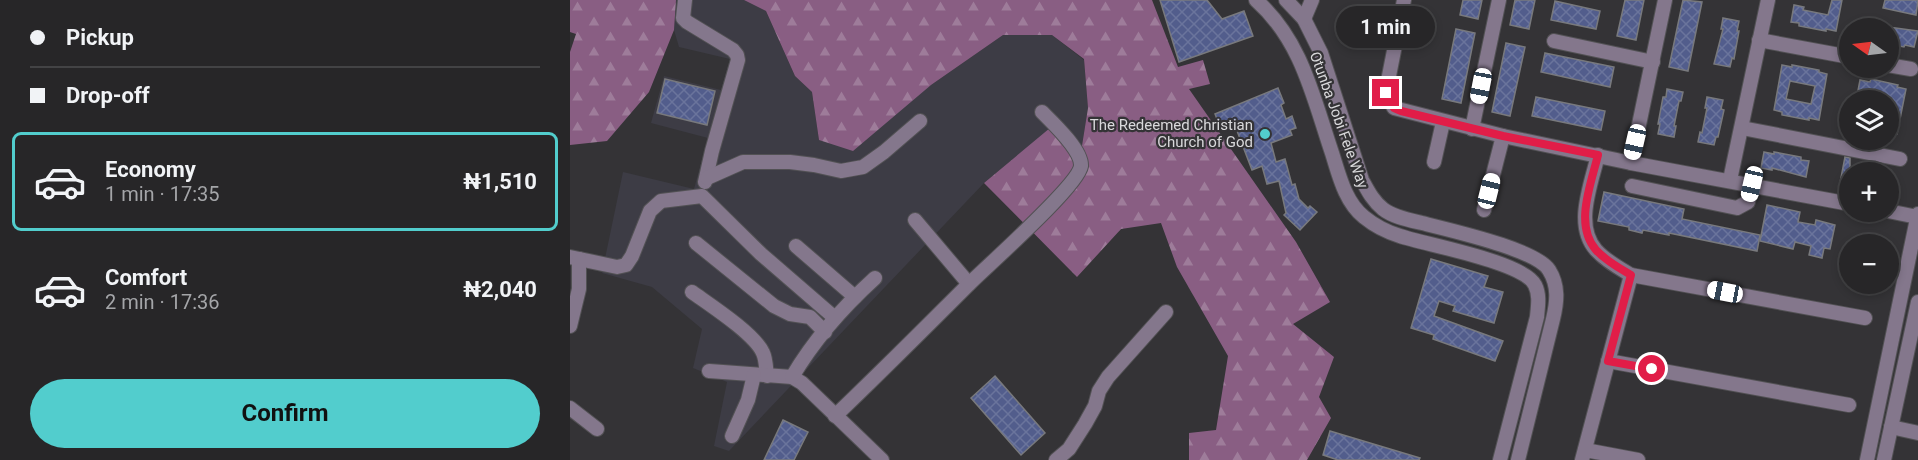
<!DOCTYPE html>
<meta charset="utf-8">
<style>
:root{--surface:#272628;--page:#333234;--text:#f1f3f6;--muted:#a4a5a8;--line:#434345;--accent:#52cdcd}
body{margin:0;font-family:Roboto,sans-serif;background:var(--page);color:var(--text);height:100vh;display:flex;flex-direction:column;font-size:22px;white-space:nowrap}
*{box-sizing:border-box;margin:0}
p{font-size:20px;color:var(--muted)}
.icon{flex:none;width:33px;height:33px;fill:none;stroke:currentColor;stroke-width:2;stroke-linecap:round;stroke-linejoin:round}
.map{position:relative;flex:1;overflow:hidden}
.details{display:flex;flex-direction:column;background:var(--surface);width:570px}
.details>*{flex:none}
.top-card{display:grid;align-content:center;height:132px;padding:0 30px;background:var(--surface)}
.needle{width:39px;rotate:284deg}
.controls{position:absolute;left:1269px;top:18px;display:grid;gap:12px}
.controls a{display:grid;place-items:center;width:60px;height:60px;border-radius:50%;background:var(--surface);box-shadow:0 3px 9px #0003,0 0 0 2px var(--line);font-size:30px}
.end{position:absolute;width:27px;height:27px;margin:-14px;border:8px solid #e11d48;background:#fff;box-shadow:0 0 0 3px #fff}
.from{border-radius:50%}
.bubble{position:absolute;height:42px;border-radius:21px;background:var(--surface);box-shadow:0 3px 9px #0003,0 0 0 2px var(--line);font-size:20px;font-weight:700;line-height:42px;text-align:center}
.car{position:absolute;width:18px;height:36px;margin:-18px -9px;border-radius:8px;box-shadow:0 0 4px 2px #0007;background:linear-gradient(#fff 24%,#345 0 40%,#fff 0 76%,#345 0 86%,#fff 0)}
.top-card b{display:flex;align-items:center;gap:21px;height:57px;font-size:22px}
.top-card b+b{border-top:2px solid var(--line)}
.top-card i{width:15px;height:15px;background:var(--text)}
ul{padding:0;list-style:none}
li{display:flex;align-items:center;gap:18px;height:99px;margin:0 12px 9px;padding:0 18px;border:3px solid transparent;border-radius:9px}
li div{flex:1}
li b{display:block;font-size:22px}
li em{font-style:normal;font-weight:700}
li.selected{border-color:var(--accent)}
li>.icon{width:54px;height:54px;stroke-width:1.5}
.cta{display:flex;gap:12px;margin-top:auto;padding:12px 30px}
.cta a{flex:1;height:69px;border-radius:36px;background:var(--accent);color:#111;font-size:24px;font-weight:700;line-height:69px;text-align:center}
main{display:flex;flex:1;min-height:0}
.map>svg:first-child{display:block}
.built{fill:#3d3c45}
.forest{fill:url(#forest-firs)}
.building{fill:url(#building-cross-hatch);stroke:#78797d;stroke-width:1.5;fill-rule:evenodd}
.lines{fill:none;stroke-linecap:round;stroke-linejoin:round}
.minor-casing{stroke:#525154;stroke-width:16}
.minor{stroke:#84778c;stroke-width:14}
.route{stroke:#e11d48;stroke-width:8}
.poi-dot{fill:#52cdcd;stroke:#343336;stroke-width:2}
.labels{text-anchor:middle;stroke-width:4.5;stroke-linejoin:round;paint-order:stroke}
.street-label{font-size:15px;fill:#d9d9db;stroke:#343336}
.poi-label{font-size:15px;fill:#d9d9db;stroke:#343336;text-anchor:end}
</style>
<main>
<section class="details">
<div class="top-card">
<b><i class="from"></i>Pickup</b>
<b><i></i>Drop-off</b>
</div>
<ul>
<li class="selected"><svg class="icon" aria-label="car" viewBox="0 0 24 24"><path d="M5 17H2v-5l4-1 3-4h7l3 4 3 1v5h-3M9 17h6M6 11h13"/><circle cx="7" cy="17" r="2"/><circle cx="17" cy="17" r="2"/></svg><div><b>Economy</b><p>1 min · 17:35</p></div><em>₦1,510</em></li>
<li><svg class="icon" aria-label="car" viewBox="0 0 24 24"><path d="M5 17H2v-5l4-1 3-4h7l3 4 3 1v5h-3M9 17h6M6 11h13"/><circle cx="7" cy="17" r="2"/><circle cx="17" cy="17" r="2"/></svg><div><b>Comfort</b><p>2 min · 17:36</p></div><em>₦2,040</em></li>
</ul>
<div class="cta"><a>Confirm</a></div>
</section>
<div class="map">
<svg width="1348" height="460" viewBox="0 0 1348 460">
<defs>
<pattern id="forest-firs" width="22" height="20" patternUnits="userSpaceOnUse" patternTransform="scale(1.5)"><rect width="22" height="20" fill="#895e83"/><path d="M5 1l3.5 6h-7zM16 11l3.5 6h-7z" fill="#9e7c9a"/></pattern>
<pattern id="building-cross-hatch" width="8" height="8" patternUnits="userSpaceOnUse" patternTransform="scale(1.5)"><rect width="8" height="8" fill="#525d8c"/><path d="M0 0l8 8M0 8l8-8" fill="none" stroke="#6a749c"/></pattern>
</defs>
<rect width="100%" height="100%" fill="#343336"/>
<path class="built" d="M106 0H174L196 11 225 76 242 92 249 140 361 85 433 35H482L514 60 518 108 511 152 486 124 414 183 159 451 144 446 157 382 123 368 132 329 82 287 32 273 53 172 124 189 138 138 81 123 94 76 151 90 160 59 109 47 104 30Z"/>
<g class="forest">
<path d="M0 0H106L104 30 79 92 37 141 0 145V52L6 34 0 32Z"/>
<path d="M174 0H582L608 67 633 60 640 84 619 89 726 242 760 302 723 324 764 357 749 397 761 418 737 460H619V433L646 430 658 356 607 267 591 223 551 229 507 277 414 183 486 123 511 152 518 108 514 59 482 35H433L361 85 283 151 249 140 242 92 225 76 196 11Z"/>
</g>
<g class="building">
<path d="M590 0H637L652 19 674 11 683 36 609 62Z"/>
<path d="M893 0H912L908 19 890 15Z"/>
<path d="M945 0H965L959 29 940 25Z"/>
<path d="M1055 0H1074L1066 40 1047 36Z"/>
<path d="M1113 0 1132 2 1118 71 1099 67Z"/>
<path d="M1262 0H1272L1266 31 1256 29V31L1229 26V23L1221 22 1224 5 1234 7 1233 10 1258 15Z"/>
<path d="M1315 0H1348L1346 15 1313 8Z"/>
<path d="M985 1 1030 11 1026 29 981 20Z"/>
<path d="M1153 18 1169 21 1167 31H1169L1164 59 1162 58 1160 67 1144 64 1153 29H1151Z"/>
<path d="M1318 27 1348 31 1344 47 1335 45 1334 47 1318 44Z"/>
<path d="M886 29 905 33 891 103 872 99Z"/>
<path d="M936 43 955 47 940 116 922 112Z"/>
<path d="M975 53 1044 67 1040 87 971 72Z"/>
<path d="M1212 65 1222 67V65L1249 70V72L1257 74 1249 120 1239 118V120L1212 115V112L1204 110ZM1220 81 1245 86 1241 104 1216 99Z"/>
<path d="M95 79 145 91 137 125 87 113Z"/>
<path d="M1301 79 1328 85 1327 87 1336 89 1327 134 1318 133V122L1323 101 1298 96V98L1287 96 1290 80 1300 82Z"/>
<path d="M708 88 714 103 711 105 716 119 722 116 726 128 720 130 722 135 701 143 706 162 715 159 722 185 725 184 729 199 738 208 740 206 747 212 730 230 714 215 716 213 709 181 697 184 692 166 682 170 664 123 651 129 645 114Z"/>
<path d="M1097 89 1113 92 1111 101H1109L1104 126H1106L1104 137 1088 134 1090 124H1088L1093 97H1096Z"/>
<path d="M966 97 1035 111 1031 130 962 116Z"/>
<path d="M1137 97 1153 100 1151 109 1154 110 1148 137H1146L1144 145 1128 142 1130 132 1132 133 1137 108H1135Z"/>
<path d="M1194 152 1204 154V152L1231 157V160L1239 161 1236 177 1202 168V170L1191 168Z"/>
<path d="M1275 157 1280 158V185L1270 183Z"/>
<path d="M1034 192 1114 209 1112 219 1190 235 1187 251 1099 233V235L1073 230 1072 233 1059 230V227L1028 221Z"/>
<path d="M1197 205 1230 212 1228 222 1245 225 1246 220 1265 225 1260 249 1254 248 1252 258 1239 255 1241 246 1225 242 1223 249 1190 241Z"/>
<path d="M861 259 918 276 914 287 933 292 924 323 883 311 885 306 869 301 864 316 933 341 925 361 863 339 864 335 841 328Z"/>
<path d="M425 376 475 433 451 455 401 398Z"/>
<path d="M213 420 238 432 224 460H194Z"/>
<path d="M760 431 850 458 849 460H768L753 455Z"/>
</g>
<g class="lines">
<defs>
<g id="minor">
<path d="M115 0 113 18 117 22 163 50 167 55 168 60 142 151 135 182"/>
<path d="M686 0C732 41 743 97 762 153 769 175 775 202 794 217 805 226 817 232 830 236 857 245 954 262 965 285 970 295 968 306 967 317L930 460"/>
<path d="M716 0 734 19 751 53 792 180C798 191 803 201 813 209 823 217 839 220 852 223 878 230 966 249 979 270 989 286 987 302 983 319L948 460"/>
<path d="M834 0 817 86 816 93 824 108 933 136 1061 163 1280 204"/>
<path d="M734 19 742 0"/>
<path d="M1189 40 1280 57"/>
<path d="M984 41 1083 62"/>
<path d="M1318 65 1341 69"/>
<path d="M1172 128 1330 159"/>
<path d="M902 129 929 0"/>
<path d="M1028 155C1021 185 1004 225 1026 250 1036 261 1049 268 1061 275L1295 318"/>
<path d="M864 162 873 122"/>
<path d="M1061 163 1095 0"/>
<path d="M137 178 173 162H220L244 165 271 171 293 167 314 152 350 121"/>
<path d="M1160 180 1198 0"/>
<path d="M1062 186 1167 208 1178 202 1182 184"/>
<path d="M914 210 933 136"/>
<path d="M1318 211 1347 217"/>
<path d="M345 220 399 284"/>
<path d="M126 243 204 306 220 314 240 317 255 332"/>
<path d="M226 246 285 297"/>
<path d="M0 257 47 267 56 265 62 256 80 211 91 201 132 196 191 254 265 318"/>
<path d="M122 292C140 305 185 334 193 353 196 359 196 369 197 376"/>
<path d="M0 326 9 289V259"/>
<path d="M1038 361 1279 405"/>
<path d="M139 371 222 377 232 383 312 460"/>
<path d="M222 377C244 340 273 307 305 278"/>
<path d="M0 408 27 429"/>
<path d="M265 416C310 373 354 329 398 285 417 266 508 186 511 166 512 150 483 123 472 112"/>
<path d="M1321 427 1348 433"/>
<path d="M162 436 178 400 184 375"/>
<path d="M1015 450 1068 460"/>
<path d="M486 460 499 449 515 424 525 406 529 391 538 377 596 312"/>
<path d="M1012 460 1061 275"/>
<path d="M1297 460 1348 214"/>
<path d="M1314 460 1348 302"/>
</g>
</defs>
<use href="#minor" class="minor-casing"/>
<use href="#minor" class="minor"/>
</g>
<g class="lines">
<path class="route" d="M816 93 824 108 831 111 933 136 1028 155C1021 184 1004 225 1026 250 1036 261 1049 268 1061 275L1038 361 1082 369"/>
</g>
<circle class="poi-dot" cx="695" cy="134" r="6"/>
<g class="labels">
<g class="street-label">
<text transform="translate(769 120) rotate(70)" y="5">Otunba Jobi Fele Way</text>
</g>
<g class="poi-label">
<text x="683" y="130">The Redeemed Christian<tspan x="683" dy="17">Church of God</tspan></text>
</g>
</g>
</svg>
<div class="controls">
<a><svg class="needle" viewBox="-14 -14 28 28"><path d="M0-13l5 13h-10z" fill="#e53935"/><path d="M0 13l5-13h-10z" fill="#a4a5a8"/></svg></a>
<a><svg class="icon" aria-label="layers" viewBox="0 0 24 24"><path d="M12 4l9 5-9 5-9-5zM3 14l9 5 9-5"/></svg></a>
<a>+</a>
<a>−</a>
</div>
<i class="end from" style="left:1082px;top:369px"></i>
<i class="end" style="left:816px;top:93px"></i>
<div class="bubble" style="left:766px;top:6px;width:99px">1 min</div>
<i class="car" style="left:911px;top:86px;rotate:191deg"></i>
<i class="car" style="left:1065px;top:142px;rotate:193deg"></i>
<i class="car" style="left:1182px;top:184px;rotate:193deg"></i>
<i class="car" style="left:919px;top:191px;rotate:14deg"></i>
<i class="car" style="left:1155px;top:292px;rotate:281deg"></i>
</div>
</main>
